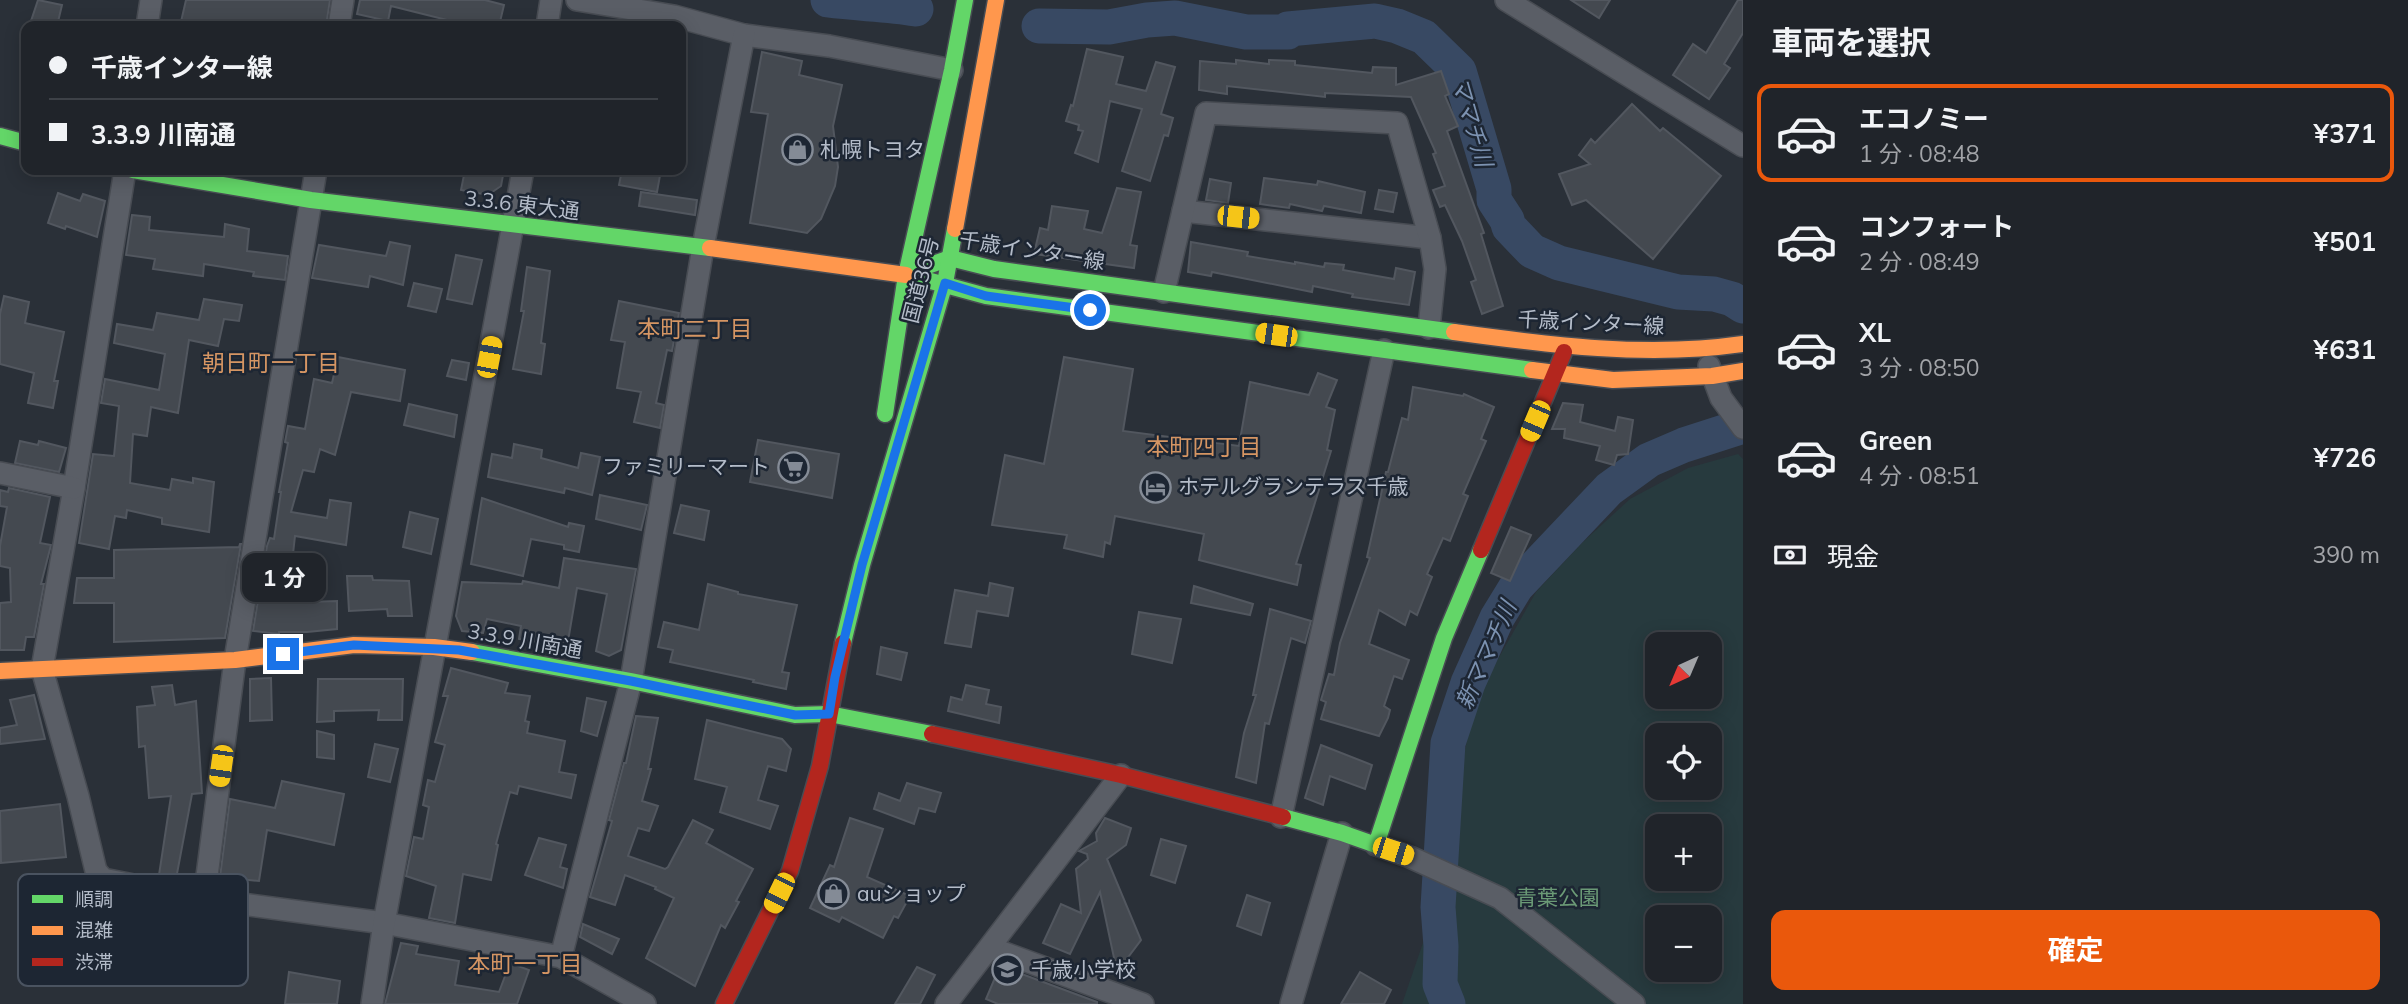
<!DOCTYPE html>
<html lang="ja">
<meta charset="utf-8">
<style>
:root{--surface:#20242a;--page:#282c32;--text:#f1f3f6;--muted:#a2a4a8;--line:#3d4147;--accent:#ea580c}
body{margin:0;font-family:Mulish,"Noto Sans JP",sans-serif;background:var(--page);color:var(--text);height:100vh;display:flex;flex-direction:column;font-size:26px;white-space:nowrap}
*{box-sizing:border-box;margin:0}
p{font-size:23px;color:var(--muted)}
.icon{flex:none;width:38px;height:38px;fill:none;stroke:currentColor;stroke-width:2;stroke-linecap:round;stroke-linejoin:round}
.map{position:relative;flex:1;overflow:hidden}
.details{display:flex;flex-direction:column;background:var(--surface);width:665px}
.details>*{flex:none}
.hud{position:absolute;left:21px;top:21px;width:665px;height:154px;border-radius:14px;box-shadow:0 4px 18px #0003,0 0 0 2px var(--line);display:grid;align-content:center;height:154px;padding:0 28px;background:var(--surface)}
.needle{width:46px;rotate:224deg}
.buttons{position:absolute;left:1645px;top:632px;display:grid;gap:14px}
.buttons a{display:grid;place-items:center;width:77px;height:77px;border-radius:14px;background:var(--surface);box-shadow:0 4px 18px #0003,0 0 0 2px var(--line);font-size:35px}
.end{position:absolute;width:32px;height:32px;margin:-16px;border:9px solid #1a73e8;background:#fff;box-shadow:0 0 0 4px #fff}
.from{border-radius:50%}
.bubble{position:absolute;height:49px;border-radius:14px;background:var(--surface);box-shadow:0 4px 18px #0003,0 0 0 2px var(--line);font-size:23px;font-weight:700;line-height:49px;text-align:center}
.car{position:absolute;width:21px;height:42px;margin:-21px -10px;border-radius:9px;box-shadow:0 0 5px 2px #0007;background:linear-gradient(#f5c518 24%,#345 0 40%,#f5c518 0 76%,#345 0 86%,#f5c518 0)}
.hud b{display:flex;align-items:center;gap:24px;height:66px;font-size:26px}
.hud b+b{border-top:2px solid var(--line)}
.hud i{width:18px;height:18px;background:var(--text)}
ul{padding:0;list-style:none}
li{display:flex;align-items:center;gap:21px;height:98px;margin:0 14px 10px;padding:0 14px;border:4px solid transparent;border-radius:14px}
li div{flex:1}
li b{display:block;font-size:26px}
li em{font-style:normal;font-weight:700}
li.current{border-color:var(--accent)}
li>.icon{width:63px;height:63px;stroke-width:1.5}
h2{padding:0 28px;font-size:32px;line-height:84px}
.pay{display:flex;align-items:center;gap:18px;height:77px;padding:0 28px;font-size:26px}
.pay p{margin-inline-start:auto}
.primary-button{display:flex;gap:14px;margin-top:auto;padding:14px 28px}
.primary-button a{flex:1;height:80px;border-radius:14px;background:var(--accent);color:#fff;font-size:28px;font-weight:700;line-height:80px;text-align:center}
main{display:flex;flex:1;min-height:0}
.map>svg:first-child{display:block}
.green{fill:#273a3e;fill-rule:evenodd}
.lines{fill:none;stroke-linecap:round;stroke-linejoin:round}
.river{stroke:#384963;stroke-width:35}
.building{fill:#444950;stroke:#52575f;stroke-width:2}
.street-casing{stroke:#484c53;stroke-width:24}
.fast-casing{stroke:#484c53;stroke-width:19}
.slow-casing{stroke:#484c53;stroke-width:19}
.jam-casing{stroke:#484c53;stroke-width:19}
.street{stroke:#5a5e66;stroke-width:21}
.fast{stroke:#63d668;stroke-width:16}
.slow{stroke:#ff974d;stroke-width:16}
.jam{stroke:#b3261e;stroke-width:16}
.route{stroke:#1a73e8;stroke-width:9}
.labels{text-anchor:middle;stroke-width:5;stroke-linejoin:round;paint-order:stroke}
.poi-label{font-size:21px;fill:#b4bcc9;stroke:#1d2633;text-anchor:start}
.street-label{font-size:21px;fill:#b4bcc9;stroke:#1d2633}
.park-label{font-size:21px;fill:#6b9a76;stroke:#1d2633}
.water-label{font-size:23px;font-style:italic;fill:#7c92b1;stroke:#1d2633}
.neighbourhood-label{font-size:23px;fill:#d59563;stroke:#1d2633}
.key{fill:#1d2633;stroke:#4a5360;stroke-width:2}
.key-label{font-size:19px;fill:#b4bcc9}
</style>
<main>
<div class="map">
<svg width="1743" height="1004" viewBox="0 0 1743 1004">
<rect width="100%" height="100%" fill="#2a3038"/>
<path class="green" d="M1738 454 1743 459V1004H1402L1425 937 1476 698 1536 592 1582 543 1630 499 1688 468ZM1657 644H1710V696H1657ZM1657 735H1710V788H1657ZM1657 826H1710V878H1657ZM1657 917H1710V970H1657Z"/>
<g class="lines">
<g class="river">
<path d="M828 0C858 4 887 4 916 9"/>
<path d="M1039 26 1109 27 1147 20 1175 18 1246 32H1288V29L1375 21 1397 26 1424 37 1459 71 1494 189V200L1507 220 1509 227 1532 251 1559 263 1678 292 1714 294 1732 299 1743 306"/>
<path d="M1448 1004 1440 984 1441 946 1438 907 1448 743 1468 683 1497 618 1516 587 1609 489 1649 460 1684 445 1743 426"/>
</g>
</g>
<g class="building">
<path d="M38 0 62 5 57 26 31 21Z"/>
<path d="M186 0H330L326 26H180Z"/>
<path d="M360 0H485L504 5 499 26H471L391 6 388 21 357 14Z"/>
<path d="M1571 0H1610L1599 18Z"/>
<path d="M1738 0H1743V33L1724 64 1730 68 1709 99 1673 75 1693 44 1706 53Z"/>
<path d="M1087 49 1123 57 1116 84 1146 91 1156 62 1175 67 1161 114 1173 118 1168 136 1164 135 1150 181 1122 171 1142 109 1110 101 1098 162 1075 153 1083 131 1078 130 1079 125 1066 121 1071 105 1073 106Z"/>
<path d="M762 52 802 61 799 75 842 85 833 126 838 167 835 186 821 219 807 233 750 223 768 114 751 112Z"/>
<path d="M1236 60 1269 64V60L1295 61V65L1372 73 1373 67 1396 68V85L1441 71 1449 94 1445 96 1458 126 1447 131 1484 233 1481 234 1503 306 1482 314 1471 282 1476 280 1462 241 1445 205 1440 207 1433 190 1445 186 1433 154 1436 153 1411 97 1325 93V97L1227 86V94L1199 90 1200 61 1236 64Z"/>
<path d="M1632 104 1660 131 1663 128 1721 176 1653 259 1586 200 1572 205 1559 174 1590 164 1579 155 1591 139 1595 143Z"/>
<path d="M465 170H504L501 186 488 195 461 190Z"/>
<path d="M622 170H661L657 192 619 185Z"/>
<path d="M1264 178 1317 185 1318 181 1365 192 1361 213 1324 206 1322 211 1290 204 1289 208 1260 204Z"/>
<path d="M1210 179 1231 183 1228 203 1206 200Z"/>
<path d="M1117 188 1141 192 1130 245 1137 246 1134 268 1034 254 1040 228 1048 230 1052 206 1088 211 1084 229 1102 233Z"/>
<path d="M1379 190 1397 193 1393 212 1375 209Z"/>
<path d="M641 192 697 200 695 215 639 206Z"/>
<path d="M58 193 80 201 83 194 105 201 97 237 66 226 65 229 48 223Z"/>
<path d="M132 215 150 217 149 230 224 237 225 224 249 229 247 251 288 256 285 280 253 276 254 272 204 264 203 276 153 269 155 259 126 255Z"/>
<path d="M390 242 410 246 403 285 370 276 368 287 312 278 319 245 386 256Z"/>
<path d="M1191 242 1248 252 1247 256 1295 264V262L1324 267 1325 263 1344 265 1343 270 1394 279 1396 268 1415 272 1409 305 1352 297 1353 294 1313 286 1312 292 1212 272 1211 276 1188 272Z"/>
<path d="M456 255 482 260 472 304 447 299Z"/>
<path d="M527 267 550 271 541 343 545 344 541 374 513 369 524 311H521Z"/>
<path d="M414 283 442 289 436 312 408 306Z"/>
<path d="M4 296 29 302 25 323 64 332 54 381H58L53 408 28 403 34 373 0 364V314Z"/>
<path d="M204 299 242 305 239 321 224 319 218 346 189 340 178 413 151 407 147 436 133 434 130 483 170 490 172 479 193 483V478L214 482 209 532 162 524V518L127 510 126 518 115 516 109 549 79 543 93 454 114 456 119 406 101 403 105 379 159 390 165 354 114 343 117 324 153 330 157 313 199 320Z"/>
<path d="M619 301 679 313 672 351 667 350 656 403 664 405 660 428 634 422 641 392 617 388 625 342 611 340Z"/>
<path d="M338 357 405 370 400 401 351 392 335 455 320 449 314 472 303 470 291 512 327 518 330 500 351 503 346 545 295 536 290 581H310L309 602 337 601V629L307 632H279V634L253 631 267 546 270 538 274 539 281 492H279L288 443 285 442 288 426 305 429 314 379 332 383Z"/>
<path d="M1064 357 1133 369 1123 431 1239 446 1250 382 1309 395 1318 373 1337 380 1326 407 1335 410 1327 450 1331 451 1296 564 1301 565 1297 585 1199 560 1204 534 1115 516 1110 544 1105 542 1103 557 1064 548 1067 535 992 525 1005 455 1044 464Z"/>
<path d="M452 360 469 363 466 380 447 376Z"/>
<path d="M1413 387 1463 396 1464 394 1494 407 1481 439 1486 441 1463 494 1468 496 1450 541 1443 538 1427 574 1432 577 1417 615 1410 611 1405 625 1379 610 1369 644 1409 660 1402 679 1394 676 1384 706 1390 710 1388 718 1379 736 1321 719 1326 702 1321 700 1329 674 1334 675 1340 643 1370 558 1367 557 1386 472H1388L1402 418 1408 420Z"/>
<path d="M1563 403 1583 405 1580 422 1615 431 1618 417 1633 420 1628 454 1617 455 1614 465 1596 460 1600 446 1564 438 1565 429H1552Z"/>
<path d="M409 404 457 415 454 437 404 425Z"/>
<path d="M758 440 839 454 832 498 750 482Z"/>
<path d="M20 441 38 445 39 441 66 448 59 472 15 463Z"/>
<path d="M514 444 542 450 541 458 578 468 581 453 600 457 592 495 565 488 564 493 488 477 492 454 512 458Z"/>
<path d="M9 488 50 497 40 543 51 545 41 584H44L34 637H26L24 650H0V603L11 602 10 568 0 566V546L7 507 0 506V490L8 492Z"/>
<path d="M600 495 647 505 641 530 596 519Z"/>
<path d="M482 498 568 527 569 523 584 526 579 552 564 549V545L531 539 523 576 471 564Z"/>
<path d="M681 505 709 511 704 540 674 533Z"/>
<path d="M410 512 438 519 431 554 403 547Z"/>
<path d="M1511 527 1531 535 1510 581 1491 573Z"/>
<path d="M240 544H241L225 638 114 642V603H74L77 578H114V550L239 547Z"/>
<path d="M564 558 636 569 621 650 609 656 596 651 607 594 577 588 567 647 519 639 521 626 487 619 483 633 462 631 456 616 462 582 522 584 523 581 559 588Z"/>
<path d="M347 576H372L373 580 409 581 412 616H388L387 609 349 611Z"/>
<path d="M990 583 1013 588 1008 616 977 611 971 647 945 643 955 590 988 596Z"/>
<path d="M708 584 738 592V594L797 605 782 672 789 673 786 689 753 682 754 680 670 662 673 650 658 647 664 622 699 630Z"/>
<path d="M1194 586 1253 604 1250 615 1191 603Z"/>
<path d="M1270 609 1311 621 1305 643 1291 638 1269 724 1265 723 1256 783 1236 777 1244 733 1256 695H1253Z"/>
<path d="M1139 612 1181 619 1172 663 1132 654Z"/>
<path d="M881 647 907 653 901 680 877 674Z"/>
<path d="M451 668 508 683 505 693 530 696 525 721 529 722 527 733 565 741 559 772 576 775 571 798 519 786 517 794 510 792 496 844 498 845 491 880 463 874 455 923 429 918 436 886 406 876 414 837 423 839 429 807 423 805 428 780 435 782 445 745 435 742 448 696H443Z"/>
<path d="M271 678 272 720 250 721V679Z"/>
<path d="M318 679H403L402 720H378L379 710 334 711V721L317 722Z"/>
<path d="M172 685 175 705 196 701 202 793 192 794 176 879 159 875 171 796 149 798 145 746 139 747 137 707 155 705 152 687Z"/>
<path d="M966 685 989 690 986 704 1001 707 999 723 948 711 951 697 962 700Z"/>
<path d="M34 695 45 739 0 744V728L17 725 10 700Z"/>
<path d="M587 698 606 702 597 736 581 731Z"/>
<path d="M636 716 658 718 648 769H651L642 801 658 806 649 831 638 828 628 856 665 869 668 867 693 820 713 830 706 843 753 869 736 901 739 902 725 928 721 925 695 986 646 958 674 898 655 889 656 887 625 875 615 905 590 897 612 821 609 820 624 763H626Z"/>
<path d="M707 720 782 739 791 749 786 771 768 766 758 800 778 806 770 829 720 812 727 787 695 779Z"/>
<path d="M317 731 334 735V759L317 757Z"/>
<path d="M375 744 398 749 390 782 368 777Z"/>
<path d="M1321 745 1372 765 1365 789 1330 776 1323 805 1305 798Z"/>
<path d="M282 781 344 794 334 845 267 830 259 881 220 877 230 799 275 808Z"/>
<path d="M907 783 941 793 935 812 919 808 914 824 874 809 879 793 900 801Z"/>
<path d="M60 804 66 857 1 863 0 811Z"/>
<path d="M850 818 883 829 867 877 910 896 898 918 894 916 883 938 842 917 839 922 810 908 830 865 834 867Z"/>
<path d="M1105 818 1131 828 1126 845 1107 859 1141 940 1117 972 1100 892 1070 954 1043 943 1061 904 1081 913 1076 869 1088 859 1087 854 1079 851 1097 841 1096 833Z"/>
<path d="M539 838 566 845 560 867 567 869 563 888 525 875Z"/>
<path d="M1161 839 1186 846 1175 883 1151 875Z"/>
<path d="M1247 895 1270 903 1261 935 1237 926Z"/>
<path d="M583 924 619 939 612 954 580 937Z"/>
<path d="M401 943 418 946 416 954 459 961 455 985 499 992 510 963 529 970 517 1004H385Z"/>
<path d="M1000 966 1097 1002V1004H998L986 999Z"/>
<path d="M917 967 935 975 920 1004H895Z"/>
<path d="M289 972 340 981 337 1004H285Z"/>
<path d="M1360 972 1391 990 1384 1004H1341Z"/>
</g>
<g class="lines">
<defs>
<g id="street">
<path d="M577 0 674 16 744 35 829 46 952 70"/>
<path d="M1506 0 1743 146"/>
<path d="M147 26 151 0"/>
<path d="M339 26 343 0"/>
<path d="M547 26 551 0"/>
<path d="M125 170 74 488 42 669 78 796 96 871 103 879 204 899 384 923 561 957 645 1004"/>
<path d="M1183 211 1430 238"/>
<path d="M1164 292 1206 113 1397 123 1430 238 1435 269 1429 328"/>
<path d="M1709 366 1721 398 1743 428"/>
<path d="M0 473 74 488"/>
<path d="M1281 817 1384 350"/>
<path d="M1376 845 1410 857 1500 898 1634 1004"/>
<path d="M204 899 235 660 316 170"/>
<path d="M991 948 1143 1004"/>
<path d="M561 957 631 681 703 247 744 35"/>
<path d="M372 1004 384 923 523 170"/>
<path d="M946 1004 1121 775"/>
<path d="M1291 1004 1342 833"/>
</g>
<g id="fast">
<path d="M0 136 26 143"/>
<path d="M133 170 311 200 710 248"/>
<path d="M922 268 950 258 994 269 1454 332"/>
<path d="M916 277 986 296 1532 370"/>
<path d="M885 414 906 275 952 70 965 0"/>
<path d="M843 643 862 565 945 283 955 229"/>
<path d="M472 652 631 681 795 715 829 714 932 734"/>
<path d="M1283 817 1342 833 1376 845 1444 638 1481 550"/>
</g>
<g id="slow">
<path d="M955 229 996 0"/>
<path d="M710 248 906 275"/>
<path d="M1454 332C1549 345 1647 358 1743 344"/>
<path d="M1532 370 1613 380 1712 376 1743 371"/>
<path d="M0 671 235 660 354 645 434 647 472 652"/>
</g>
<g id="jam">
<path d="M1481 550 1564 352"/>
<path d="M932 734 1121 775 1283 817"/>
<path d="M724 1004 790 871 820 766 843 643"/>
</g>
</defs>
<use href="#street" class="street-casing"/>
<use href="#fast" class="fast-casing"/>
<use href="#slow" class="slow-casing"/>
<use href="#jam" class="jam-casing"/>
<use href="#street" class="street"/>
<use href="#fast" class="fast"/>
<use href="#slow" class="slow"/>
<use href="#jam" class="jam"/>
</g>
<g class="lines">
<path class="route" d="M283 654 354 645 459 650 631 681 795 715 829 714 835 677 862 565 945 283 986 296 1090 310"/>
</g>
<defs>
<symbol id="shop-ring" viewBox="-11 -11 22 22"><circle r="9.5" fill="#1d2633" stroke="#848b96" stroke-width="1.5"/><path d="M-5-2.5h2.3a2.7 3.5 0 0 1 5.4 0H5L5.5 6h-11ZM-1.5-2.5h3a1.5 2.3 0 0 0-3 0Z" fill="#848b96"/></symbol>
<symbol id="supermarket-ring" viewBox="-11 -11 22 22"><circle r="9.5" fill="#1d2633" stroke="#848b96" stroke-width="1.5"/><path d="M-6-5.5h2.5l.6 2H6L4.5 2H-2.5L-4.4-4H-6ZM-1.5 3.2a1.3 1.3 0 1 0 .1 0ZM3 3.2a1.3 1.3 0 1 0 .1 0Z" fill="#848b96"/></symbol>
<symbol id="hotel-ring" viewBox="-11 -11 22 22"><circle r="9.5" fill="#1d2633" stroke="#848b96" stroke-width="1.5"/><path d="M-6-4.5h1.5V1H6V5H4.5V3h-9V5H-6ZM-4 0a1.8 1.8 0 1 1 3.6 0ZM.5 0V-2.5h3Q6-2.5 6 0Z" fill="#848b96"/></symbol>
<symbol id="school-ring" viewBox="-11 -11 22 22"><circle r="9.5" fill="#1d2633" stroke="#848b96" stroke-width="1.5"/><path d="M0-5L7-2L0 1L-7-2ZM-4 1L0 2.5L4 1V4Q0 6-4 4Z" fill="#848b96"/></symbol>
</defs>
<g fill-rule="evenodd">
<use href="#shop-ring" x="780" y="132" width="35" height="35"/>
<use href="#supermarket-ring" x="776" y="450" width="35" height="35"/>
<use href="#hotel-ring" x="1138" y="470" width="35" height="35"/>
<use href="#shop-ring" x="816" y="876" width="35" height="35"/>
<use href="#school-ring" x="990" y="952" width="35" height="35"/>
</g>
<g class="labels">
<g class="poi-label">
<text x="820" y="157">札幌トヨタ</text>
<text x="770" y="474" text-anchor="end">ファミリーマート</text>
<text x="1178" y="494">ホテルグランテラス千歳</text>
<text x="857" y="901">auショップ</text>
<text x="1031" y="977">千歳小学校</text>
</g>
<g class="street-label">
<text transform="translate(522 205) rotate(7)" y="7">3.3.6 東大通</text>
<text transform="translate(1032 251) rotate(9)" y="7">千歳インター線</text>
<text transform="translate(921 280) rotate(-76)" y="7">国道36号</text>
<text transform="translate(1591 323) rotate(3)" y="7">千歳インター線</text>
<text transform="translate(525 641) rotate(10)" y="7">3.3.9 川南通</text>
</g>
<g class="park-label">
<text x="1558" y="905">青葉公園</text>
</g>
<g class="water-label">
<text transform="translate(1472 122) rotate(74)" y="8">ママチ川</text>
<text transform="translate(1486 655) rotate(-66)" y="8">新ママチ川</text>
</g>
<g class="neighbourhood-label">
<text x="695" y="337">本町二丁目</text>
<text x="271" y="371">朝日町一丁目</text>
<text x="1204" y="455">本町四丁目</text>
<text x="525" y="972">本町一丁目</text>
</g>
</g>
<rect x="18" y="874" width="230" height="112" rx="10" class="key"/>
<rect x="32" y="895" width="31" height="8" fill="#63d668"/>
<rect x="32" y="926" width="31" height="9" fill="#ff974d"/>
<rect x="32" y="958" width="31" height="8" fill="#b3261e"/>
<g class="key-label">
<text x="75" y="906">順調</text>
<text x="75" y="937">混雑</text>
<text x="75" y="969">渋滞</text>
</g>
</svg>
<div class="buttons">
<a><svg class="needle" viewBox="-14 -14 28 28"><path d="M0-13l5 13h-10z" fill="#e53935"/><path d="M0 13l5-13h-10z" fill="#a2a4a8"/></svg></a>
<a><svg class="icon" aria-label="locate" viewBox="0 0 24 24"><circle cx="12" cy="12" r="6"/><path d="M12 2v4M12 18v4M2 12h4M18 12h4"/></svg></a>
<a>+</a>
<a>−</a>
</div>
<i class="end from" style="left:1090px;top:310px"></i>
<i class="end" style="left:283px;top:654px"></i>
<div class="bubble" style="left:242px;top:553px;width:84px">1 分</div>
<i class="car" style="left:1238px;top:217px;rotate:96deg"></i>
<i class="car" style="left:1276px;top:335px;rotate:278deg"></i>
<i class="car" style="left:489px;top:357px;rotate:11deg"></i>
<i class="car" style="left:1535px;top:421px;rotate:203deg"></i>
<i class="car" style="left:221px;top:766px;rotate:188deg"></i>
<i class="car" style="left:1393px;top:851px;rotate:108deg"></i>
<i class="car" style="left:779px;top:893px;rotate:206deg"></i>
<div class="hud">
<b><i class="from"></i>千歳インター線</b>
<b><i></i>3.3.9 川南通</b>
</div>
</div>
<section class="details">
<h2>車両を選択</h2>
<ul>
<li class="current"><svg class="icon" aria-label="car" viewBox="0 0 24 24"><path d="M5 17H2v-5l4-1 3-4h7l3 4 3 1v5h-3M9 17h6M6 11h13"/><circle cx="7" cy="17" r="2"/><circle cx="17" cy="17" r="2"/></svg><div><b>エコノミー</b><p>1 分 · 08:48</p></div><em>¥371</em></li>
<li><svg class="icon" aria-label="car" viewBox="0 0 24 24"><path d="M5 17H2v-5l4-1 3-4h7l3 4 3 1v5h-3M9 17h6M6 11h13"/><circle cx="7" cy="17" r="2"/><circle cx="17" cy="17" r="2"/></svg><div><b>コンフォート</b><p>2 分 · 08:49</p></div><em>¥501</em></li>
<li><svg class="icon" aria-label="car" viewBox="0 0 24 24"><path d="M5 17H2v-5l4-1 3-4h7l3 4 3 1v5h-3M9 17h6M6 11h13"/><circle cx="7" cy="17" r="2"/><circle cx="17" cy="17" r="2"/></svg><div><b>XL</b><p>3 分 · 08:50</p></div><em>¥631</em></li>
<li><svg class="icon" aria-label="car" viewBox="0 0 24 24"><path d="M5 17H2v-5l4-1 3-4h7l3 4 3 1v5h-3M9 17h6M6 11h13"/><circle cx="7" cy="17" r="2"/><circle cx="17" cy="17" r="2"/></svg><div><b>Green</b><p>4 分 · 08:51</p></div><em>¥726</em></li>
</ul>
<div class="pay"><svg class="icon" aria-label="cash" viewBox="0 0 24 24"><path d="M3 7h18v10H3z"/><circle cx="12" cy="12" r="2"/></svg>現金<p>390 m</p></div>
<div class="primary-button"><a>確定</a></div>
</section>
</main>
